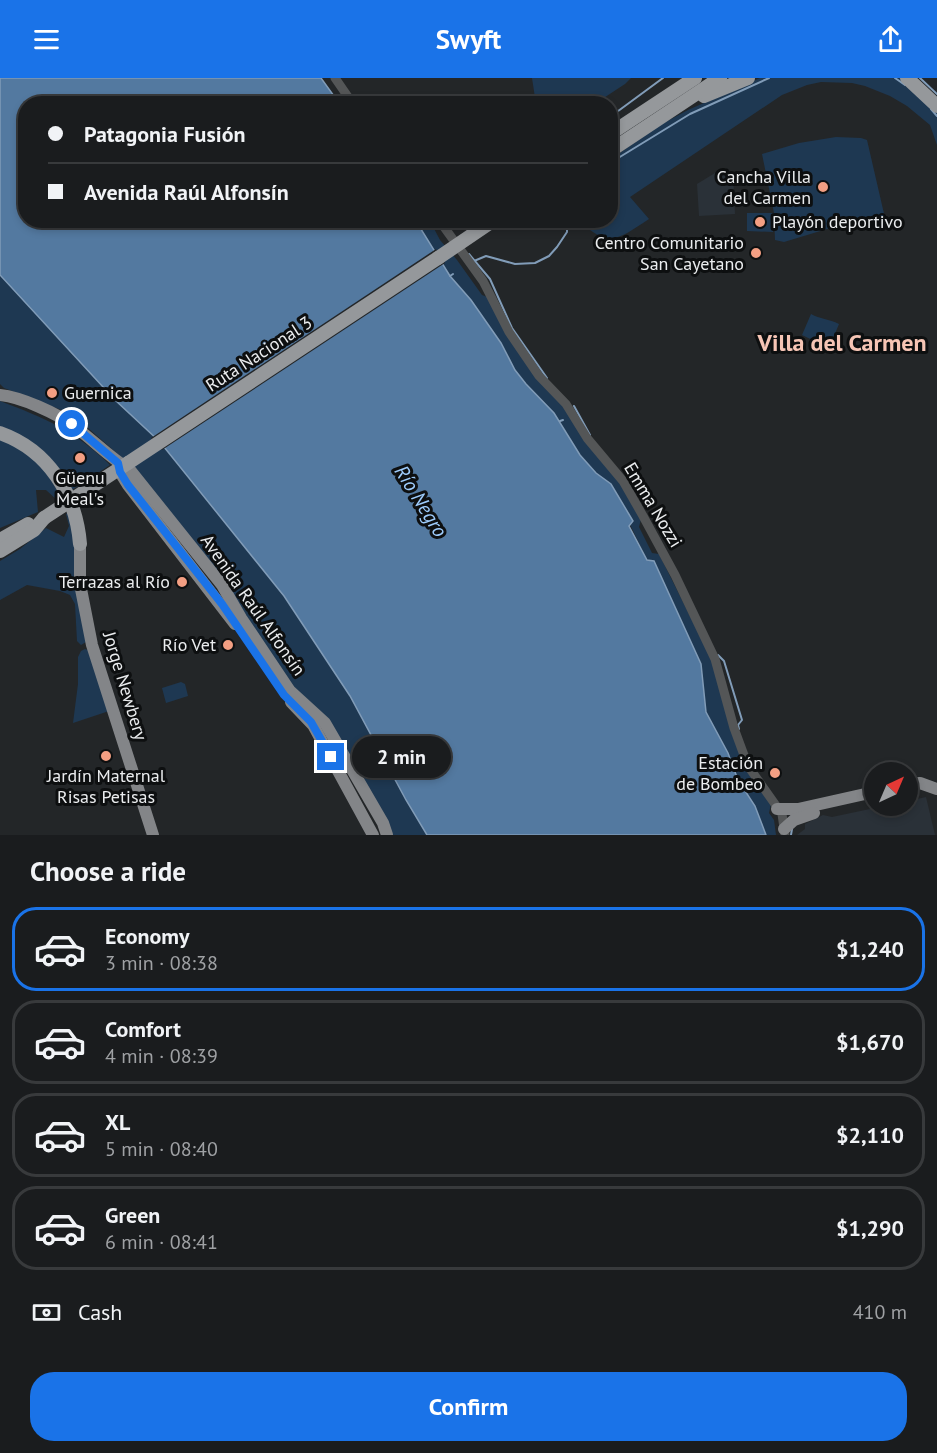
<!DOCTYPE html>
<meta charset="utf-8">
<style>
:root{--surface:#1a1c1e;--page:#27292b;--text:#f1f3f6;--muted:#9fa1a4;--line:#383a3c;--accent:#1a73e8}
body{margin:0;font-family:"PT Sans",sans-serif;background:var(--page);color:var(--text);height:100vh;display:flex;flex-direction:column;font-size:22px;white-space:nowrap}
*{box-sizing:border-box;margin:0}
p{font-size:20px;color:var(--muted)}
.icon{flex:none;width:33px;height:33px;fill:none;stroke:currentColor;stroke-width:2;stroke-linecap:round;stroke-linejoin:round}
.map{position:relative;height:757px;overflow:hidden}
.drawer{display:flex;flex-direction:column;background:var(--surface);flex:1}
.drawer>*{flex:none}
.guide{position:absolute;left:18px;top:18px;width:600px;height:132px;border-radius:24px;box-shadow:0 3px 9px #0003,0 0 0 2px var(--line);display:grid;align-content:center;height:132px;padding:0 30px;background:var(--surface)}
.needle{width:39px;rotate:44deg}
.fabs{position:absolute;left:864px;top:684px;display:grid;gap:12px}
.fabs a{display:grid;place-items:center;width:54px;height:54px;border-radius:50%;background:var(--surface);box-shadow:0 3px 9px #0003,0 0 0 2px var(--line);font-size:30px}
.end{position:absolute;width:27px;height:27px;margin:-14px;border:8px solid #1a73e8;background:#fff;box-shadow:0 0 0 3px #fff}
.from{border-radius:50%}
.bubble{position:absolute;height:42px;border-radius:21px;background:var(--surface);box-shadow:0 3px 9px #0003,0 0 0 2px var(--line);font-size:20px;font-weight:800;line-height:42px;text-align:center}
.guide b{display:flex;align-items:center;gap:21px;height:57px;font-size:22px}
.guide b+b{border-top:2px solid var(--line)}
.guide i{width:15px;height:15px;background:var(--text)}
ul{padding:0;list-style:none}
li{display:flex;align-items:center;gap:18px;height:84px;margin:0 12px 9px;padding:0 18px;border:3px solid var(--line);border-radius:24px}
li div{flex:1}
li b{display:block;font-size:22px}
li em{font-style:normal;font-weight:800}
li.current{border-color:var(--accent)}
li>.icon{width:54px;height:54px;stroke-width:1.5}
h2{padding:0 30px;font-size:27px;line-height:72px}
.pay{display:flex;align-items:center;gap:15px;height:66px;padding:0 30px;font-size:22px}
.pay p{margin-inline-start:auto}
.button{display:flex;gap:12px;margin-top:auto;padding:12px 30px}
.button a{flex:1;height:69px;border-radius:24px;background:var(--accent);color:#fff;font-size:24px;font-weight:800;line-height:69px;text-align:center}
header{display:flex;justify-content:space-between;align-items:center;height:78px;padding:0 30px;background:var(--accent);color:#fff;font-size:27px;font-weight:800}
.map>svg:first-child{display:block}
.built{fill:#2a3138}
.green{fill:#1e3852}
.water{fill:#5379a0;stroke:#819cb8;stroke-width:1.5}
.pier{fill:#232628}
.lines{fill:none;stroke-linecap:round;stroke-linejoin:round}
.stream{stroke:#819cb8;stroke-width:2}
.minor{stroke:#545657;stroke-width:9}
.major{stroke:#838588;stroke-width:12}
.highway{stroke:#95989b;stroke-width:14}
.highway-bridge{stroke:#95989b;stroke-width:14}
.route{stroke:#1a73e8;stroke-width:8}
.poi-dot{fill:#f39f83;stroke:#0d0f10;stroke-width:2}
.labels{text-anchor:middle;stroke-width:6;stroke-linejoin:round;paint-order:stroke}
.poi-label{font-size:18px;fill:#ebedef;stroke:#0d0f10;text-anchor:end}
.street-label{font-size:18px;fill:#ebedef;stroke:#0d0f10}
.water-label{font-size:20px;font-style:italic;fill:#9eccfc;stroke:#0d0f10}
.district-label{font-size:24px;font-weight:bold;fill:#f6c5b5;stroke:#0d0f10}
</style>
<header><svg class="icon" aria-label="menu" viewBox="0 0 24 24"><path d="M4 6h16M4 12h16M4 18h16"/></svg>Swyft<svg class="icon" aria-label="share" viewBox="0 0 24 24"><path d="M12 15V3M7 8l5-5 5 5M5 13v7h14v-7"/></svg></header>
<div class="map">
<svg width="937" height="757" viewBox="0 0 937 757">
<rect width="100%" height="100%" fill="#232628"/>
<g class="built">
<path d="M733 94 735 136 699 138 697 106 715 95Z"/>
<path d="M926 719 935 757H797L805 751V746L823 737 832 739 884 728H908V723Z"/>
</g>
<g class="green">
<path d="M532 0H631L625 6 596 25 536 26Z"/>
<path d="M760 0H901L937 34V67L930 47 907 28 890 18 865 8 852 5 821 4 807 7 782 17 630 119 649 141C620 160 609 171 581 144L580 143 610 142 611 81 660 47 688 32Z"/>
<path d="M836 59 861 60 867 62 885 140 877 145 876 144 827 151 784 164 775 162 774 136 773 154 747 153V135H774L762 76 799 65Z"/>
<path d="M416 143H430L440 162 457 182 482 217 490 220 620 405 641 441 639 449 652 475 659 476 712 582 731 653 771 726 769 735 774 742 776 757H766L755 728 738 702 728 675 706 634 701 586 654 483 647 482 611 407 596 395 580 377 554 335 526 306 515 292 501 265 471 222 450 198Z"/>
<path d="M0 197 115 322 160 364 284 518 350 618 406 722 427 757H391L386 744 293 610 128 385 80 343 64 333 4 310 0 306Z"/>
<path d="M811 236C820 241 829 241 839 246L829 270 802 257Z"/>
<path d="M0 323C45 340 75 353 110 387L72 412 0 351Z"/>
<path d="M0 361C35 379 42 385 61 419L57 422 46 412H36L38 434 0 450Z"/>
<path d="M69 434 72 442 86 564 81 567 77 563 75 526 70 517 60 513 27 507 0 522V483L20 471 46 450 64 459 69 448 66 436Z"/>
<path d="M85 571 88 572 109 633 73 645 78 606V579L81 573Z"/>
<path d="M181 604 185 606 188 618 166 625 162 610Z"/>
</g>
<path class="water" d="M0 0H321L339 25 26 26V142L416 143 450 198 471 222 501 265 515 292 526 306 554 335 580 377 596 395 611 406 633 443 629 448 647 482 654 483 701 586 706 634 728 675 738 702 755 728 766 757H427L406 722 350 618 284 518 160 364 115 322 0 197Z"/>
<path class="pier" d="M436 171 445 185 162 372 151 360Z"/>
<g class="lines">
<g class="stream">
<path d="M895 0 905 7"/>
<path d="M920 0 937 16"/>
<path d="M931 31 937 38"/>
<path d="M610 39 663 0"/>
<path d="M610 85 690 36 769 0"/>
<path d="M469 176 490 201 512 250 547 300"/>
<path d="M474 183 486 178 515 186 535 185 549 178 557 169 567 154V142"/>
<path d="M450 198 453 196"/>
<path d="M574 328 590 357"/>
<path d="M560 343 563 342"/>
<path d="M718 577 724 583 742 642 738 647 739 651"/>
<path d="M791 757 792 751"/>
</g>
<g class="minor">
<path d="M335 0 353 26"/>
<path d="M439 142 483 203 509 254 539 298 566 326 587 360 623 403 643 438 675 497 715 581 734 650 748 688 782 736 785 757"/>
</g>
<g class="major">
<path d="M0 317C21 319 56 335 74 348 93 362 109 379 130 392L222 507 241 540 290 613 325 645 383 745 387 757"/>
<path d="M118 385 120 394 128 407 235 546"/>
<path d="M80 466V506L92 567 153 757"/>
<path d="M291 624 313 647 373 757"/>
<path d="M908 707 920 705 937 711"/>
<path d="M777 731H798L874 714"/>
<path d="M784 751 794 742 814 735"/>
</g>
<g class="highway">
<path d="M907 0 937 28"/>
<path d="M704 18 748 0"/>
<path d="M610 56 695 0"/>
<path d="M610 73 720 0"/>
<path d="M0 355C48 372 76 416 80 466"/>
<path d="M128 385 438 180"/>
<path d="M0 462 28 446"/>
<path d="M0 473 34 452 44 440"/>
</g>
<g class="highway-bridge">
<path d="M438 180 494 142"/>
<path d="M44 440 128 385"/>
</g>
</g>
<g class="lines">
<path class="route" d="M72 346 118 385 120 394 128 407 222 526 284 617 311 644 331 679"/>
</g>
<g class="poi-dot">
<circle cx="823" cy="109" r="6"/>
<circle cx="760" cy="144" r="6"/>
<circle cx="756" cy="175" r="6"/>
<circle cx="52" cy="315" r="6"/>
<circle cx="80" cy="380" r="6"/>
<circle cx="182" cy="504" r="6"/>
<circle cx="228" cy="567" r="6"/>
<circle cx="106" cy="678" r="6"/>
<circle cx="775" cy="695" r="6"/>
</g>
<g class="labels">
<g class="poi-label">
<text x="811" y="105">Cancha Villa<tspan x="811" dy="21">del Carmen</tspan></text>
<text x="772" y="150" text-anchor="start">Playón deportivo</text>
<text x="744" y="171">Centro Comunitario<tspan x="744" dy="21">San Cayetano</tspan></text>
<text x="64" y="321" text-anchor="start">Guernica</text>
<text x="80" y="406" text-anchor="middle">Güenu<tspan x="80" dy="21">Meal's</tspan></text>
<text x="170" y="510">Terrazas al Río</text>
<text x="216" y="573">Río Vet</text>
<text x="763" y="691">Estación<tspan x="763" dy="21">de Bombeo</tspan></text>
<text x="106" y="704" text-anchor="middle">Jardín Maternal<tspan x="106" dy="21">Risas Petisas</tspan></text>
</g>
<g class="street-label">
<text transform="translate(259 276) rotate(-33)" y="6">Ruta Nacional 3</text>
<text transform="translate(653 427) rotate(59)" y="6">Emma Nozzi</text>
<text transform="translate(253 527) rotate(55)" y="6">Avenida Raúl Alfonsín</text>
<text transform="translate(125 608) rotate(73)" y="6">Jorge Newbery</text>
</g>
<g class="water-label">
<text transform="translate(421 423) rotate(58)" y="7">Río Negro</text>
</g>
<g class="district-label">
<text x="842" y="273">Villa del Carmen</text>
</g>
</g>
</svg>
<div class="fabs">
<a><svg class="needle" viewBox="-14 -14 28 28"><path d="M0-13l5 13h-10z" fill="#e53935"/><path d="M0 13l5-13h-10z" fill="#9fa1a4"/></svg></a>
</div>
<i class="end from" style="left:72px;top:346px"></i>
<i class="end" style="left:331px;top:679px"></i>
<div class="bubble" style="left:352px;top:658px;width:99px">2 min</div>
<div class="guide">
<b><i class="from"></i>Patagonia Fusión</b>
<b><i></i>Avenida Raúl Alfonsín</b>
</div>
</div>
<section class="drawer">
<h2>Choose a ride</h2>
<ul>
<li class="current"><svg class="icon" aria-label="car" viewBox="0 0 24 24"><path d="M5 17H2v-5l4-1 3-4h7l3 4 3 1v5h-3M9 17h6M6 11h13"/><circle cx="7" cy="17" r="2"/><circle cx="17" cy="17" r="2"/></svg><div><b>Economy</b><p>3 min · 08:38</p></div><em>$1,240</em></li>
<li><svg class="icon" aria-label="car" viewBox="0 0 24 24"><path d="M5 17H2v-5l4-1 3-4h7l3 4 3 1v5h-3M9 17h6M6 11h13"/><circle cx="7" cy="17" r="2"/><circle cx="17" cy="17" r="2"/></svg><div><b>Comfort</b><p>4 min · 08:39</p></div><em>$1,670</em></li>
<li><svg class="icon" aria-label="car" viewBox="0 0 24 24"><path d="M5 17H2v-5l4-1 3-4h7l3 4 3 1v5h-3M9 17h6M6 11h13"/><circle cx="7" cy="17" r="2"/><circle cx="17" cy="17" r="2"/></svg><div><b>XL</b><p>5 min · 08:40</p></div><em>$2,110</em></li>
<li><svg class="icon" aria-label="car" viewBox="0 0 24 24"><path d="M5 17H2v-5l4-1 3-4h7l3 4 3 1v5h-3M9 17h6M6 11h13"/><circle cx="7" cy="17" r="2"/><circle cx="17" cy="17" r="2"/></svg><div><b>Green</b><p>6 min · 08:41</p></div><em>$1,290</em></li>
</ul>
<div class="pay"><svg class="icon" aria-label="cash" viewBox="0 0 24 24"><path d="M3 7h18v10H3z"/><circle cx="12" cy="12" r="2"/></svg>Cash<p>410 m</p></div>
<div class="button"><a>Confirm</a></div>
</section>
